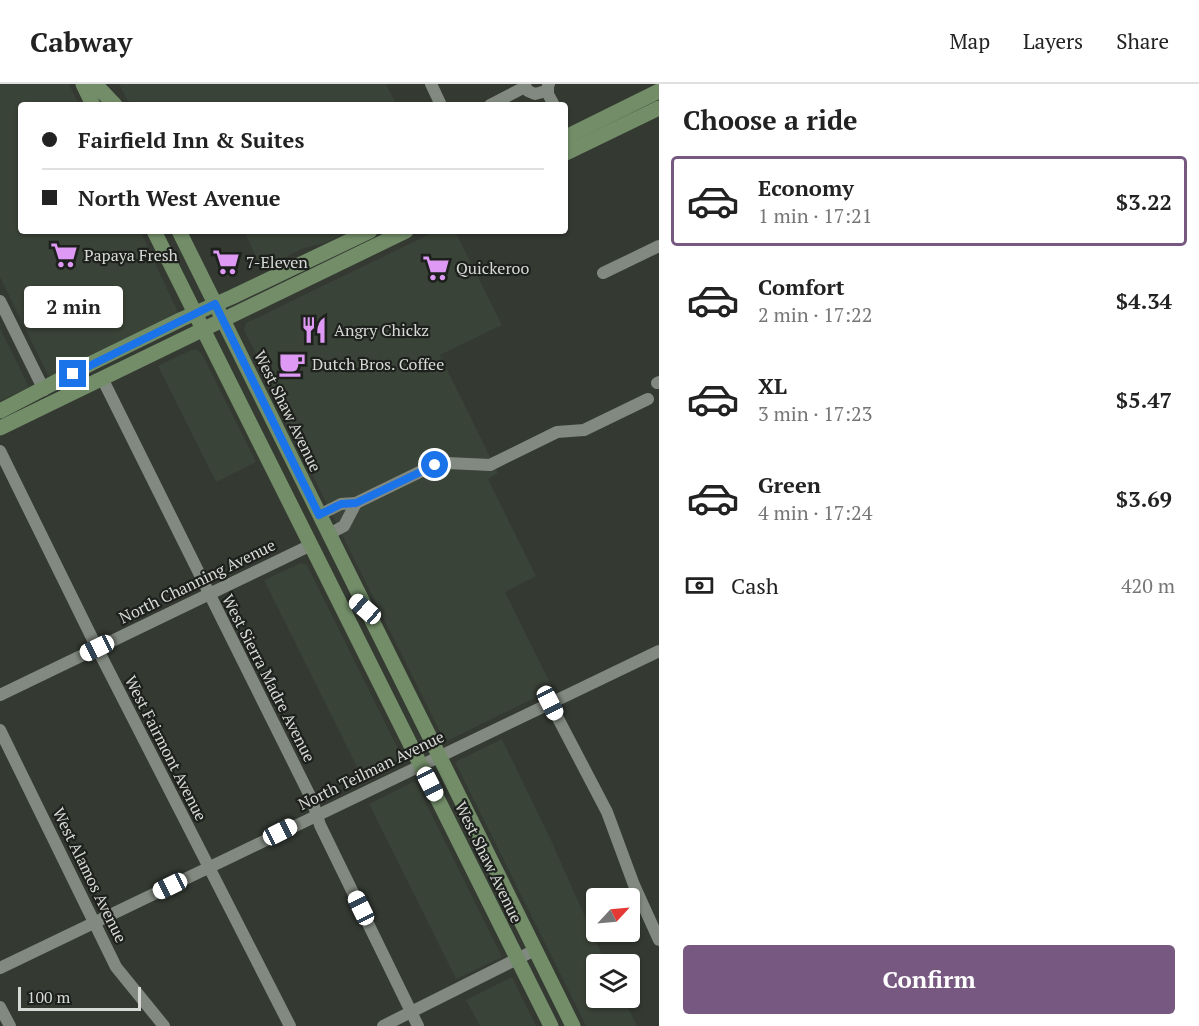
<!DOCTYPE html>
<meta charset="utf-8">
<style>
:root{--surface:#fff;--page:#f6f6f6;--text:#222;--muted:#767676;--line:#e0e0e0;--accent:#765880}
body{margin:0;font-family:"PT Serif",serif;background:var(--page);color:var(--text);height:100vh;display:flex;flex-direction:column;font-size:22px;white-space:nowrap}
*{box-sizing:border-box;margin:0}
p{font-size:20px;color:var(--muted)}
.icon{flex:none;width:33px;height:33px;fill:none;stroke:currentColor;stroke-width:2;stroke-linecap:round;stroke-linejoin:round}
.map{position:relative;flex:1;overflow:hidden}
.details{display:flex;flex-direction:column;background:var(--surface);width:540px}
.details>*{flex:none}
.guide{position:absolute;left:18px;top:18px;width:550px;height:132px;border-radius:6px;box-shadow:0 2px 4px #0004;display:grid;align-content:center;height:132px;padding:0 24px;background:var(--surface)}
.needle{width:39px;rotate:64deg}
.buttons{position:absolute;left:586px;top:804px;display:grid;gap:12px}
.buttons a{display:grid;place-items:center;width:54px;height:54px;border-radius:6px;background:var(--surface);box-shadow:0 2px 4px #0004;font-size:30px}
.scale{position:absolute;left:18px;bottom:15px;width:123px;box-sizing:border-box;padding-left:6px;border:3px solid #d7dad6;border-top:0;font-size:16px;line-height:21px;white-space:nowrap;color:#d7dad6;-webkit-text-stroke:4px #1d201c;paint-order:stroke}
.end{position:absolute;width:27px;height:27px;margin:-14px;border:8px solid #1a73e8;background:#fff;box-shadow:0 0 0 3px #fff}
.from{border-radius:50%}
.bubble{position:absolute;height:42px;border-radius:6px;background:var(--surface);box-shadow:0 2px 4px #0004;font-size:20px;font-weight:600;line-height:42px;text-align:center}
.car{position:absolute;width:18px;height:36px;margin:-18px -9px;border-radius:8px;box-shadow:0 0 4px 2px #0007;background:linear-gradient(#fff 24%,#345 0 40%,#fff 0 76%,#345 0 86%,#fff 0)}
.guide b{display:flex;align-items:center;gap:21px;height:57px;font-size:22px}
.guide b+b{border-top:2px solid var(--line)}
.guide i{width:15px;height:15px;background:var(--text)}
ul{padding:0;list-style:none}
li{display:flex;align-items:center;gap:18px;height:90px;margin:0 12px 9px;padding:0 12px;border:3px solid transparent;border-radius:6px}
li div{flex:1}
li b{display:block;font-size:22px}
li em{font-style:normal;font-weight:600}
li.current{border-color:var(--accent)}
li>.icon{width:54px;height:54px;stroke-width:1.5}
h2{padding:0 24px;font-size:27px;line-height:72px}
.pay{display:flex;align-items:center;gap:15px;height:66px;padding:0 24px;font-size:22px}
.pay p{margin-inline-start:auto}
.button{display:flex;gap:12px;margin-top:auto;padding:12px 24px}
.button a{flex:1;height:69px;border-radius:6px;background:var(--accent);color:#fff;font-size:24px;font-weight:600;line-height:69px;text-align:center}
header{display:flex;align-items:center;gap:36px;box-sizing:border-box;height:84px;padding:0 30px;background:var(--surface);border-bottom:2px solid var(--line)}
header strong{font-size:28px}
nav{display:flex;gap:33px;margin-inline-start:auto;font-size:21px}
main{display:flex;flex:1;min-height:0}
.map>svg:first-child{display:block}
.built{fill:#3a4337}
.lines{fill:none;stroke-linecap:round;stroke-linejoin:round}
.minor{stroke:#828980;stroke-width:12}
.major{stroke:#728d68;stroke-width:15}
.route{stroke:#1a73e8;stroke-width:8}
.labels{text-anchor:middle;stroke-width:4.5;stroke-linejoin:round;paint-order:stroke}
.poi-label{font-size:16px;fill:#d7dad6;stroke:#1d201c;text-anchor:start}
.street-label{font-size:16px;fill:#d7dad6;stroke:#1d201c}
</style>
<header>
<strong>Cabway</strong>
<nav><a>Map</a><a>Layers</a><a>Share</a></nav>
</header>
<main>
<div class="map">
<svg width="659" height="942" viewBox="0 0 659 942">
<rect width="100%" height="100%" fill="#343932"/>
<g class="built">
<path d="M0 0H69L79 21H21V147H141L150 169 177 226V229L52 292 48 291 0 193Z"/>
<path d="M119 0H386L397 21H130Z"/>
<path d="M244 147H350L327 158 302 165 262 185Z"/>
<path d="M436 147H455L502 241 440 271 498 389 488 395 536 492 505 508 553 605 445 658 268 302 263 284 244 246 246 239Z"/>
<path d="M0 244 28 301 27 304 0 317Z"/>
<path d="M191 266H197L202 270 256 378 216 398 158 282Z"/>
<path d="M301 479 307 481 402 673V677L400 680 364 697 264 496Z"/>
<path d="M502 655 550 754 606 880H597V914H623L637 942H586L455 678Z"/>
<path d="M413 698 416 699 502 873 456 895 369 720Z"/>
<path d="M512 893 536 942H480L466 916Z"/>
</g>
<g class="lines">
<g class="minor">
<path d="M431 0 441 21"/>
<path d="M524 0 528 7 535 10 546 7 549 0"/>
<path d="M548 3V10L554 21"/>
<path d="M490 21 525 3"/>
<path d="M603 189 659 162"/>
<path d="M0 217 44 306"/>
<path d="M102 294 312 716 320 741 418 942"/>
<path d="M657 299 659 298"/>
<path d="M0 367 97 564 290 942"/>
<path d="M319 431 341 420 356 419 434 381 447 379 490 381 557 348 584 346 648 315"/>
<path d="M329 450 344 442 356 419"/>
<path d="M0 611 311 461"/>
<path d="M550 619 607 728 634 801 659 856"/>
<path d="M0 646 116 883 164 942"/>
<path d="M0 884 659 567"/>
<path d="M0 923 10 942"/>
<path d="M383 942 535 866"/>
</g>
<g class="major">
<path d="M83 0 93 21"/>
<path d="M95 0 115 21"/>
<path d="M566 53 659 7"/>
<path d="M566 69 659 24"/>
<path d="M154 147 551 942"/>
<path d="M179 147 573 942"/>
<path d="M0 327 92 279 182 235 232 213 370 147"/>
<path d="M0 344 406 147"/>
</g>
</g>
<g class="lines">
<path class="route" d="M73 290 215 220 319 431 341 420 356 419 435 381"/>
</g>
<defs>
<symbol id="supermarket-bare" viewBox="-9 -9 18 18"><path d="M-6-5.5h2.5l.6 2H6L4.5 2H-2.5L-4.4-4H-6ZM-1.5 3.2a1.3 1.3 0 1 0 .1 0ZM3 3.2a1.3 1.3 0 1 0 .1 0Z" fill="#dd99f3" stroke="#1d201c" stroke-width="2.5" paint-order="stroke"/></symbol>
<symbol id="restaurant-bare" viewBox="-9 -9 18 18"><path d="M-5-6h1v4h1v-4h1v4h1v-4h1v5L-1.5 .5V6h-2V.5L-5-1ZM5-6V6H3V1.5H1.5Q1.5-4 5-6Z" fill="#dd99f3" stroke="#1d201c" stroke-width="2.5" paint-order="stroke"/></symbol>
<symbol id="cafe-bare" viewBox="-9 -9 18 18"><path d="M-5.5-4.5H6V0H3Q3 3.5 0 3.5H-2.5Q-5.5 3.5-5.5 0ZM3-3.2v2h1.7v-2ZM-6 4.5H4V6H-6Z" fill="#dd99f3" stroke="#1d201c" stroke-width="2.5" paint-order="stroke"/></symbol>
</defs>
<g fill-rule="evenodd">
<use href="#supermarket-bare" x="45" y="152" width="38" height="38"/>
<use href="#supermarket-bare" x="207" y="159" width="38" height="38"/>
<use href="#supermarket-bare" x="417" y="165" width="38" height="38"/>
<use href="#restaurant-bare" x="295" y="227" width="38" height="38"/>
<use href="#cafe-bare" x="273" y="261" width="38" height="38"/>
</g>
<g class="labels">
<g class="poi-label">
<text x="84" y="177">Papaya Fresh</text>
<text x="246" y="184">7-Eleven</text>
<text x="456" y="190">Quickeroo</text>
<text x="334" y="252">Angry Chickz</text>
<text x="312" y="286">Dutch Bros. Coffee</text>
</g>
<g class="street-label">
<text transform="translate(288 327) rotate(64)" y="6">West Shaw Avenue</text>
<text transform="translate(197 497) rotate(-26)" y="6">North Channing Avenue</text>
<text transform="translate(269 594) rotate(63)" y="6">West Sierra Madre Avenue</text>
<text transform="translate(166 664) rotate(63)" y="6">West Fairmont Avenue</text>
<text transform="translate(371 686) rotate(-26)" y="6">North Teilman Avenue</text>
<text transform="translate(489 778) rotate(64)" y="6">West Shaw Avenue</text>
<text transform="translate(90 791) rotate(64)" y="6">West Alamos Avenue</text>
</g>
</g>
</svg>
<div class="buttons">
<a><svg class="needle" viewBox="-14 -14 28 28"><path d="M0-13l5 13h-10z" fill="#e53935"/><path d="M0 13l5-13h-10z" fill="#767676"/></svg></a>
<a><svg class="icon" aria-label="layers" viewBox="0 0 24 24"><path d="M12 4l9 5-9 5-9-5zM3 14l9 5 9-5"/></svg></a>
</div>
<div class="scale">100 m</div>
<i class="end from" style="left:435px;top:381px"></i>
<i class="end" style="left:73px;top:290px"></i>
<div class="bubble" style="left:24px;top:202px;width:99px">2 min</div>
<i class="car" style="left:365px;top:525px;rotate:311deg"></i>
<i class="car" style="left:97px;top:564px;rotate:244deg"></i>
<i class="car" style="left:550px;top:619px;rotate:153deg"></i>
<i class="car" style="left:430px;top:700px;rotate:153deg"></i>
<i class="car" style="left:280px;top:748px;rotate:63deg"></i>
<i class="car" style="left:170px;top:802px;rotate:244deg"></i>
<i class="car" style="left:361px;top:824px;rotate:334deg"></i>
<div class="guide">
<b><i class="from"></i>Fairfield Inn &amp; Suites</b>
<b><i></i>North West Avenue</b>
</div>
</div>
<section class="details">
<h2>Choose a ride</h2>
<ul>
<li class="current"><svg class="icon" aria-label="car" viewBox="0 0 24 24"><path d="M5 17H2v-5l4-1 3-4h7l3 4 3 1v5h-3M9 17h6M6 11h13"/><circle cx="7" cy="17" r="2"/><circle cx="17" cy="17" r="2"/></svg><div><b>Economy</b><p>1 min · 17:21</p></div><em>$3.22</em></li>
<li><svg class="icon" aria-label="car" viewBox="0 0 24 24"><path d="M5 17H2v-5l4-1 3-4h7l3 4 3 1v5h-3M9 17h6M6 11h13"/><circle cx="7" cy="17" r="2"/><circle cx="17" cy="17" r="2"/></svg><div><b>Comfort</b><p>2 min · 17:22</p></div><em>$4.34</em></li>
<li><svg class="icon" aria-label="car" viewBox="0 0 24 24"><path d="M5 17H2v-5l4-1 3-4h7l3 4 3 1v5h-3M9 17h6M6 11h13"/><circle cx="7" cy="17" r="2"/><circle cx="17" cy="17" r="2"/></svg><div><b>XL</b><p>3 min · 17:23</p></div><em>$5.47</em></li>
<li><svg class="icon" aria-label="car" viewBox="0 0 24 24"><path d="M5 17H2v-5l4-1 3-4h7l3 4 3 1v5h-3M9 17h6M6 11h13"/><circle cx="7" cy="17" r="2"/><circle cx="17" cy="17" r="2"/></svg><div><b>Green</b><p>4 min · 17:24</p></div><em>$3.69</em></li>
</ul>
<div class="pay"><svg class="icon" aria-label="cash" viewBox="0 0 24 24"><path d="M3 7h18v10H3z"/><circle cx="12" cy="12" r="2"/></svg>Cash<p>420 m</p></div>
<div class="button"><a>Confirm</a></div>
</section>
</main>
